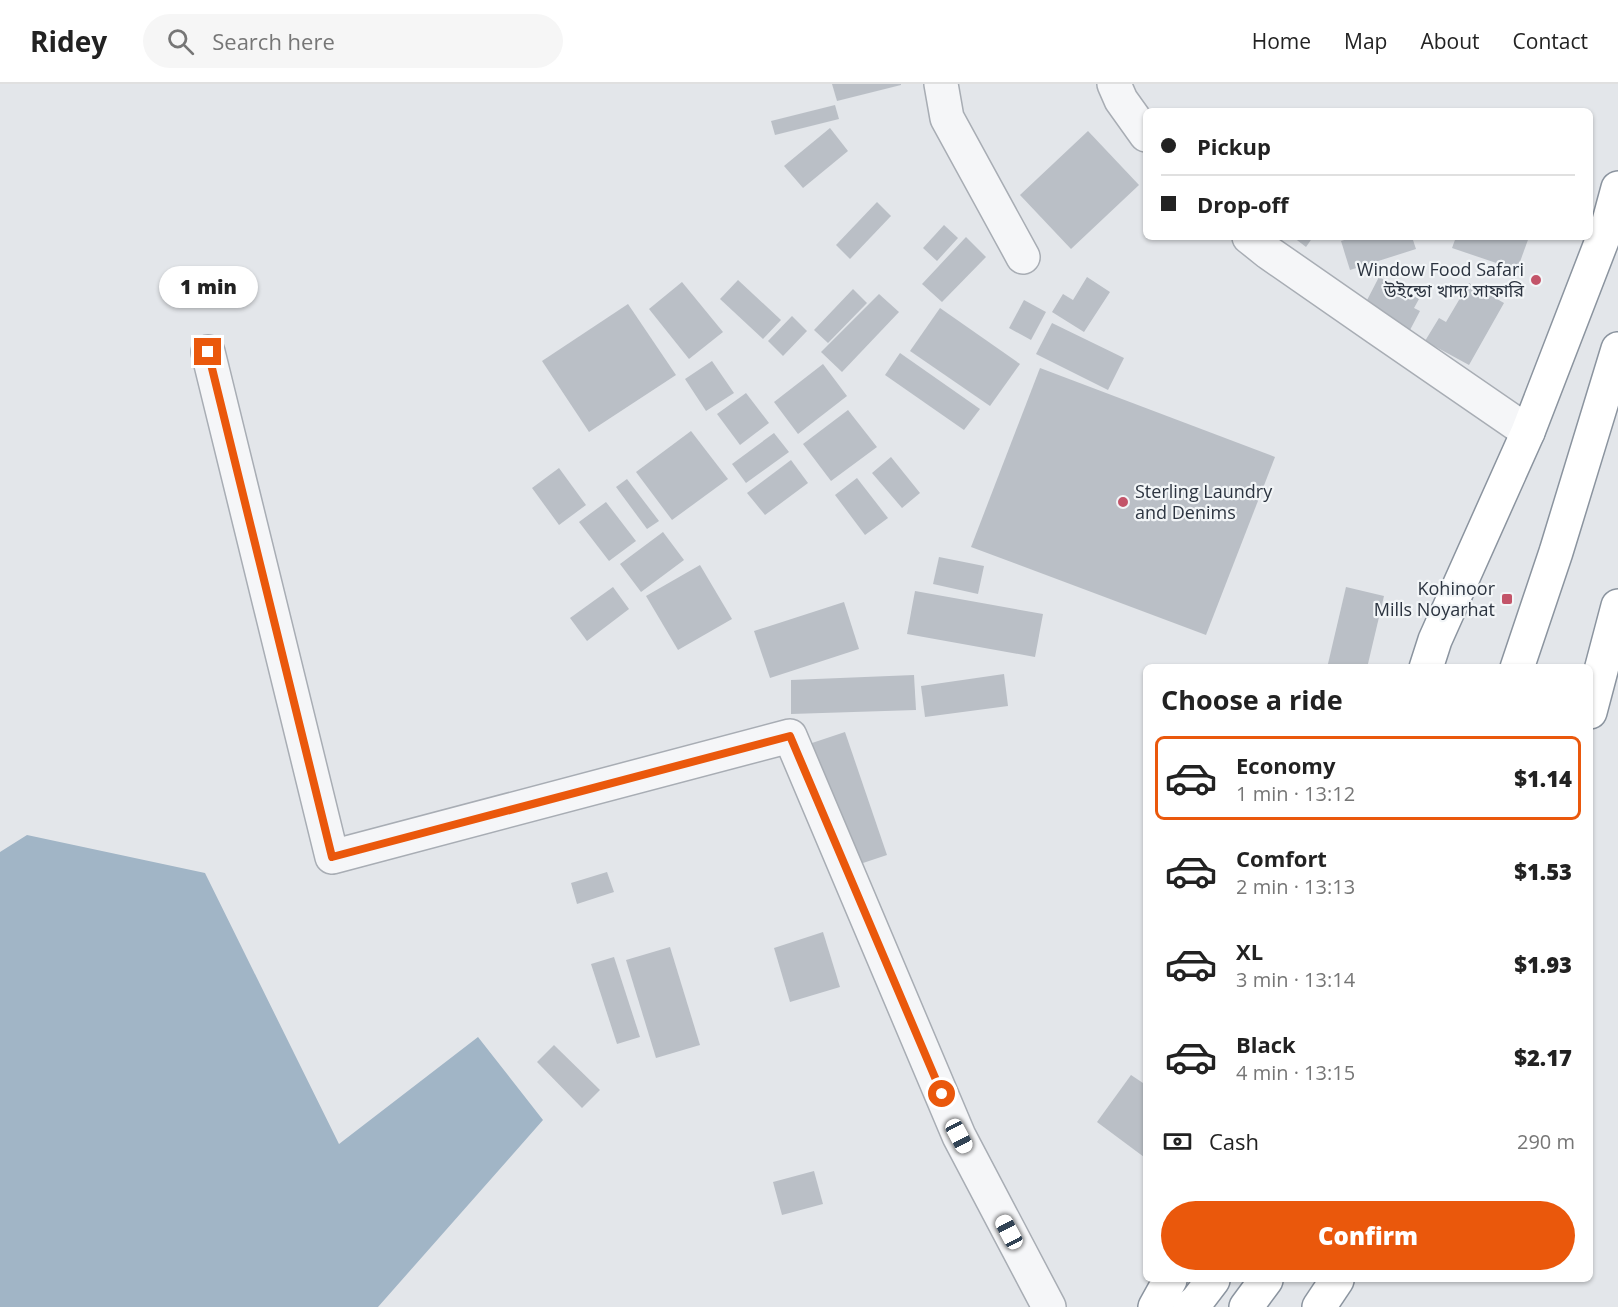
<!DOCTYPE html>
<meta charset="utf-8">
<style>
:root{--surface:#fff;--page:#f6f6f6;--text:#222;--muted:#767676;--line:#e0e0e0;--accent:#ea580c}
body{margin:0;font-family:"Open Sans","Noto Sans Bengali",sans-serif;background:var(--page);color:var(--text);height:100vh;display:flex;flex-direction:column;font-size:22px;white-space:nowrap}
*{box-sizing:border-box;margin:0}
p{font-size:20px;color:var(--muted)}
.icon{flex:none;width:33px;height:33px;fill:none;stroke:currentColor;stroke-width:2;stroke-linecap:round;stroke-linejoin:round}
.map{position:relative;flex:1;overflow:hidden}
.panel{position:absolute;left:1143px;top:580px;width:450px;height:618px;display:flex;flex-direction:column;background:var(--surface);border-radius:9px;box-shadow:0 2px 4px #0004}
.panel>*{flex:none}
.banner{position:absolute;left:1143px;top:24px;width:450px;height:132px;border-radius:9px;box-shadow:0 2px 4px #0004;display:grid;align-content:center;height:132px;padding:0 18px;background:var(--surface)}
.end{position:absolute;width:27px;height:27px;margin:-14px;border:8px solid #ea580c;background:#fff;box-shadow:0 0 0 3px #fff}
.from{border-radius:50%}
.bubble{position:absolute;height:42px;border-radius:21px;background:var(--surface);box-shadow:0 2px 4px #0004;font-size:20px;font-weight:800;line-height:42px;text-align:center}
.car{position:absolute;width:18px;height:36px;margin:-18px -9px;border-radius:8px;box-shadow:0 0 4px 2px #0007;background:linear-gradient(#fff 24%,#345 0 40%,#fff 0 76%,#345 0 86%,#fff 0)}
.banner b{display:flex;align-items:center;gap:21px;height:57px;font-size:22px}
.banner b+b{border-top:2px solid var(--line)}
.banner i{width:15px;height:15px;background:var(--text)}
ul{padding:0;list-style:none}
li{display:flex;align-items:center;gap:18px;height:84px;margin:0 12px 9px;padding:0 6px;border:3px solid transparent;border-radius:9px}
li div{flex:1}
li b{display:block;font-size:22px}
li em{font-style:normal;font-weight:800}
li.selected{border-color:var(--accent)}
li>.icon{width:54px;height:54px;stroke-width:1.5}
h2{padding:0 18px;font-size:27px;line-height:72px}
.pay{display:flex;align-items:center;gap:15px;height:66px;padding:0 18px;font-size:22px}
.pay p{margin-inline-start:auto}
.primary-button{display:flex;gap:12px;margin-top:auto;padding:12px 18px}
.primary-button a{flex:1;height:69px;border-radius:36px;background:var(--accent);color:#fff;font-size:24px;font-weight:800;line-height:69px;text-align:center}
header{display:flex;align-items:center;gap:36px;box-sizing:border-box;height:84px;padding:0 30px;background:var(--surface);border-bottom:2px solid var(--line)}
header strong{font-size:28px}
nav{display:flex;gap:33px;margin-inline-start:auto;font-size:21px}
.search{width:420px;height:54px;background:var(--page);display:flex;align-items:center;gap:15px;box-sizing:border-box;padding:0 21px;border-radius:33px;color:var(--muted);font-size:22px}
.map>svg:first-child{display:block}
.water{fill:#a1b5c6}
.building{fill:#babfc6}
.lines{fill:none;stroke-linecap:round;stroke-linejoin:round}
.minor-casing{stroke:#a8adb4;stroke-width:36}
.highway-casing{stroke:#8b949f;stroke-width:36}
.minor{stroke:#f5f6f8;stroke-width:33}
.highway{stroke:#fff;stroke-width:33}
.route{stroke:#ea580c;stroke-width:8}
.poi-dot{fill:#c35469;stroke:#f2f5f7;stroke-width:2}
.labels{text-anchor:middle;stroke-width:4.5;stroke-linejoin:round;paint-order:stroke}
.poi-label{font-size:18px;fill:#2c3440;stroke:#f2f5f7;text-anchor:end}
</style>
<header>
<strong>Ridey</strong>
<div class="search"><svg class="icon" aria-label="search" viewBox="0 0 24 24"><circle cx="10" cy="10" r="6"/><path d="M15 15l6 6"/></svg>Search here</div>
<nav><a>Home</a><a>Map</a><a>About</a><a>Contact</a></nav>
</header>
<div class="map">
<svg width="1618" height="1223" viewBox="0 0 1618 1223">
<rect width="100%" height="100%" fill="#e3e6ea"/>
<path class="water" d="M27 751 205 789 339 1060 478 953 543 1036 378 1223H0V768Z"/>
<g class="building">
<path d="M832 0H901V1L837 17Z"/>
<path d="M835 21 839 35 775 51 771 37Z"/>
<path d="M830 44 848 67 803 104 784 82Z"/>
<path d="M1088 47 1139 101 1071 165 1020 111Z"/>
<path d="M877 118 891 132 850 175 836 161Z"/>
<path d="M944 141 958 154 937 177 923 164Z"/>
<path d="M966 153 986 173 942 218 922 200Z"/>
<path d="M1293 153H1313L1306 163Z"/>
<path d="M1354 153H1412L1416 165 1350 186 1341 157Z"/>
<path d="M1456 153H1529L1517 186 1452 164Z"/>
<path d="M1087 193 1110 208 1084 248 1052 228 1063 210 1073 216Z"/>
<path d="M1379 193 1419 215 1414 224 1420 227 1410 246 1364 222Z"/>
<path d="M738 196 781 236 763 255 720 215Z"/>
<path d="M682 198 723 248 689 275 649 225Z"/>
<path d="M1469 199 1504 219 1469 281 1425 257 1439 234 1446 238Z"/>
<path d="M853 205 867 219 828 259 814 246Z"/>
<path d="M879 210 899 228 842 288 821 268Z"/>
<path d="M1024 216 1046 228 1031 256 1009 244Z"/>
<path d="M628 220 676 291 589 348 542 277Z"/>
<path d="M940 224 1020 280 990 322 910 267Z"/>
<path d="M792 232 807 247 783 272 768 257Z"/>
<path d="M1052 239 1124 274 1108 306 1036 270Z"/>
<path d="M900 269 980 325 964 346 885 291Z"/>
<path d="M712 277 734 309 706 327 685 295Z"/>
<path d="M823 280 847 312 798 350 774 318Z"/>
<path d="M1040 284 1275 373 1206 551 971 463Z"/>
<path d="M746 309 769 339 740 361 717 330Z"/>
<path d="M848 326 877 363 831 397 803 360Z"/>
<path d="M691 347 728 395 672 436 636 388Z"/>
<path d="M774 349 789 368 746 399 732 380Z"/>
<path d="M891 373 920 409 902 424 872 389Z"/>
<path d="M791 376 808 399 765 431 747 409Z"/>
<path d="M559 384 586 421 559 441 532 404Z"/>
<path d="M857 394 888 434 865 451 835 411Z"/>
<path d="M627 395 659 437 647 445 616 403Z"/>
<path d="M606 418 636 457 609 477 579 438Z"/>
<path d="M663 448 684 476 641 508 620 480Z"/>
<path d="M939 473 984 482 978 510 933 500Z"/>
<path d="M700 481 732 535 678 566 646 512Z"/>
<path d="M613 503 629 525 587 557 570 534Z"/>
<path d="M1346 503 1384 512 1367 584H1327Z"/>
<path d="M915 507 1043 530 1035 573 907 550Z"/>
<path d="M844 518 859 565 770 594 754 547Z"/>
<path d="M1004 590 1008 622 925 633 921 602Z"/>
<path d="M914 591 916 626 791 630V596Z"/>
<path d="M845 648 887 771 848 784 806 661Z"/>
<path d="M607 788 614 808 577 820 571 799Z"/>
<path d="M823 848 840 903 790 918 774 864Z"/>
<path d="M670 863 700 961 656 974 626 876Z"/>
<path d="M614 873 640 953 617 960 591 880Z"/>
<path d="M554 961 600 1006 582 1024 537 978Z"/>
<path d="M1131 991 1146 1001V1071L1144 1073 1097 1038Z"/>
<path d="M814 1087 823 1120 782 1131 773 1098Z"/>
</g>
<g class="lines">
<defs>
<g id="minor">
<path d="M941 0 947 34 1023 173"/>
<path d="M1114 0 1121 16 1146 51"/>
<path d="M1249 153 1269 169 1377 244 1528 348"/>
<path d="M208 268 332 773 790 652 959 1052 1049 1223"/>
</g>
<g id="highway">
<path d="M1426 584 1435 556 1528 348 1608 141 1618 104"/>
<path d="M1517 584 1556 468 1618 265"/>
<path d="M1590 628 1618 522"/>
<path d="M1155 1223 1170 1196"/>
<path d="M1190 1223 1197 1217 1213 1196"/>
<path d="M1246 1223 1266 1196"/>
<path d="M1319 1223 1337 1196"/>
</g>
</defs>
<use href="#minor" class="minor-casing"/>
<use href="#highway" class="highway-casing"/>
<use href="#minor" class="minor"/>
<use href="#highway" class="highway"/>
</g>
<g class="lines">
<path class="route" d="M208 268 332 773 790 652 942 1010"/>
</g>
<g class="poi-dot">
<circle cx="1536" cy="196" r="6"/>
<circle cx="1123" cy="418" r="6"/>
<rect x="1501" y="509" width="12" height="12" rx="3"/>
</g>
<g class="labels">
<g class="poi-label">
<text x="1524" y="192">Window Food Safari<tspan x="1524" dy="21">উইন্ডো খাদ্য সাফারি</tspan></text>
<text x="1135" y="414" text-anchor="start">Sterling Laundry<tspan x="1135" dy="21">and Denims</tspan></text>
<text x="1495" y="511">Kohinoor<tspan x="1495" dy="21">Mills Noyarhat</tspan></text>
</g>
</g>
</svg>
<i class="end from" style="left:942px;top:1010px"></i>
<i class="end" style="left:208px;top:268px"></i>
<div class="bubble" style="left:159px;top:182px;width:99px">1 min</div>
<i class="car" style="left:959px;top:1052px;rotate:152deg"></i>
<i class="car" style="left:1009px;top:1148px;rotate:332deg"></i>
<div class="banner">
<b><i class="from"></i>Pickup</b>
<b><i></i>Drop-off</b>
</div>
<section class="panel">
<h2>Choose a ride</h2>
<ul>
<li class="selected"><svg class="icon" aria-label="car" viewBox="0 0 24 24"><path d="M5 17H2v-5l4-1 3-4h7l3 4 3 1v5h-3M9 17h6M6 11h13"/><circle cx="7" cy="17" r="2"/><circle cx="17" cy="17" r="2"/></svg><div><b>Economy</b><p>1 min · 13:12</p></div><em>$1.14</em></li>
<li><svg class="icon" aria-label="car" viewBox="0 0 24 24"><path d="M5 17H2v-5l4-1 3-4h7l3 4 3 1v5h-3M9 17h6M6 11h13"/><circle cx="7" cy="17" r="2"/><circle cx="17" cy="17" r="2"/></svg><div><b>Comfort</b><p>2 min · 13:13</p></div><em>$1.53</em></li>
<li><svg class="icon" aria-label="car" viewBox="0 0 24 24"><path d="M5 17H2v-5l4-1 3-4h7l3 4 3 1v5h-3M9 17h6M6 11h13"/><circle cx="7" cy="17" r="2"/><circle cx="17" cy="17" r="2"/></svg><div><b>XL</b><p>3 min · 13:14</p></div><em>$1.93</em></li>
<li><svg class="icon" aria-label="car" viewBox="0 0 24 24"><path d="M5 17H2v-5l4-1 3-4h7l3 4 3 1v5h-3M9 17h6M6 11h13"/><circle cx="7" cy="17" r="2"/><circle cx="17" cy="17" r="2"/></svg><div><b>Black</b><p>4 min · 13:15</p></div><em>$2.17</em></li>
</ul>
<div class="pay"><svg class="icon" aria-label="cash" viewBox="0 0 24 24"><path d="M3 7h18v10H3z"/><circle cx="12" cy="12" r="2"/></svg>Cash<p>290 m</p></div>
<div class="primary-button"><a>Confirm</a></div>
</section>
</div>
